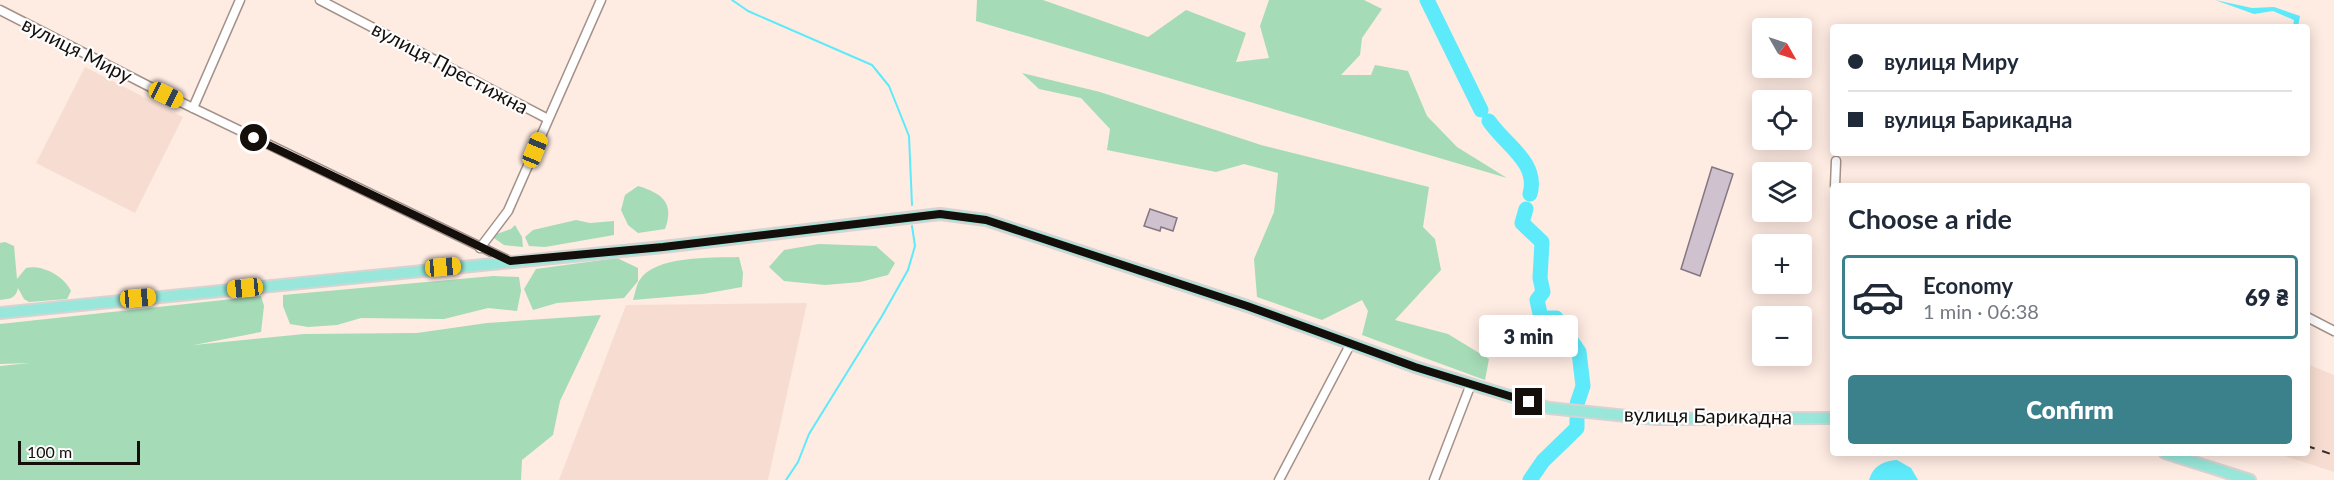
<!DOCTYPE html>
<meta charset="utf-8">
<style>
:root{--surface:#fff;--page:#f2f2f3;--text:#1f2937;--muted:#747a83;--line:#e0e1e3;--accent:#3b818c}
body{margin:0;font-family:Lato,sans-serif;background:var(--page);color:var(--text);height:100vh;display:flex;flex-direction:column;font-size:22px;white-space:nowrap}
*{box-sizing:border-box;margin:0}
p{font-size:20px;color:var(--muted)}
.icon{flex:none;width:33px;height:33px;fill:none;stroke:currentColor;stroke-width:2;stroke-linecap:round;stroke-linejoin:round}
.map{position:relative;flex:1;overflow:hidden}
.drawer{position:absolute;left:1830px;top:183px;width:480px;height:273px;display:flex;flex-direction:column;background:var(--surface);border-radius:6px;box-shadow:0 3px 15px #0003}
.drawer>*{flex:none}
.hud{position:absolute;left:1830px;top:24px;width:480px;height:132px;border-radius:6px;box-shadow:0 3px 15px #0003;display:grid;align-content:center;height:132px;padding:0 18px;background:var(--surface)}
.needle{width:39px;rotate:129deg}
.tools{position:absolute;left:1752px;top:18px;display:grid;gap:12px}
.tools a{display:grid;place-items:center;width:60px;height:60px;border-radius:6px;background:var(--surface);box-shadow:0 3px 15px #0003;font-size:30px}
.scale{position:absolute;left:18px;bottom:15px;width:122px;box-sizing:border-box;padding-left:6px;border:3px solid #150f0c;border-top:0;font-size:16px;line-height:21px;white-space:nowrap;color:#150f0c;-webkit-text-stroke:4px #fdfdfd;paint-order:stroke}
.end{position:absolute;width:27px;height:27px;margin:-14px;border:8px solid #150f0c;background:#fff;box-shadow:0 0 0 3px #fff}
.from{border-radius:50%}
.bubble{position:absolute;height:42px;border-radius:6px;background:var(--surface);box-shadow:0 3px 15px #0003;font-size:20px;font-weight:800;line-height:42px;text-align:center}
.car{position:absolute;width:18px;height:36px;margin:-18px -9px;border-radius:8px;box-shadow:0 0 4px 2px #0007;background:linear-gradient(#f5c518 24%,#345 0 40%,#f5c518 0 76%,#345 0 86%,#f5c518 0)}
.hud b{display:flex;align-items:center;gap:21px;height:57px;font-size:22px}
.hud b+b{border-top:2px solid var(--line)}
.hud i{width:15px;height:15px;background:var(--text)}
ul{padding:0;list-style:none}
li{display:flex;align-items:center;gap:18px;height:84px;margin:0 12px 9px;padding:0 6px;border:3px solid transparent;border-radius:6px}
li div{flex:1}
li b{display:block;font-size:22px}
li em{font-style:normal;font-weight:800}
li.selected{border-color:var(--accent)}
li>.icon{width:54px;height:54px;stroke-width:1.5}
h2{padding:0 18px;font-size:27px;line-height:72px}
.primary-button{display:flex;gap:12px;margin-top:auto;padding:12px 18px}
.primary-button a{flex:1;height:69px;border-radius:6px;background:var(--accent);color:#fff;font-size:24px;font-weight:800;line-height:69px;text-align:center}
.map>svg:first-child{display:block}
.built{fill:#f7ddd1}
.green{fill:#a5dbb7}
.water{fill:#5deafa}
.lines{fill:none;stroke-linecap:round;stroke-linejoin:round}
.stream{stroke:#5deafa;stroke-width:2}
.river{stroke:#5deafa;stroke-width:15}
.building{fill:#cfc1ce;stroke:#847783;stroke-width:1.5}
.minor-casing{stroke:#a4928a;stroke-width:11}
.major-casing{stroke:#d5d4d3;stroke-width:14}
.minor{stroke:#fff;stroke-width:8}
.major{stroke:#98e7da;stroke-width:10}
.rail{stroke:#342c28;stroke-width:2;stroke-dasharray:8 8;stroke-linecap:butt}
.route{stroke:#150f0c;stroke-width:8}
.labels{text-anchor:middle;stroke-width:4.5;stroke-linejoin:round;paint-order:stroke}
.street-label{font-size:20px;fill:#150f0c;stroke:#fdfdfd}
</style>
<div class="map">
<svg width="2334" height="480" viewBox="0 0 2334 480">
<rect width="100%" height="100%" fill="#feebe2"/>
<g class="built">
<path d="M85 67 183 117 135 213 36 163Z"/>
<path d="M807 303 768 480H559L626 305Z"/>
<path d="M2307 364 2334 375V472L2276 453H2307Z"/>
</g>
<g class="green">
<path d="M977 0H1043L1148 37 1186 10 1246 33 1236 62 1269 58 1260 26 1269 0H1364L1382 9 1362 38 1360 55 1341 75H1371L1375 65 1408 71 1427 116 1457 147 1507 178 976 21Z"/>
<path d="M1022 73 1100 92 1261 145 1429 187 1423 227 1435 239 1441 270 1395 320 1448 334 1489 359 1485 380 1362 335 1368 311 1362 300 1322 320 1257 297 1254 259 1274 212 1278 173 1244 164 1216 172 1107 150 1110 129 1081 98 1039 89Z"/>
<path d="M638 186C661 193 675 202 665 229L638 233 628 225 621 210 625 195Z"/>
<path d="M576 220 590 223 614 221V235L545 247 529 246 525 237 533 230Z"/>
<path d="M515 225 522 237 523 247 504 245 491 236 511 229Z"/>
<path d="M5 242 14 246 17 279 26 268C42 264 64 276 71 291L67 299 29 302 24 299 18 288C16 298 10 299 0 300V243Z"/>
<path d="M819 244 876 246 895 263 888 275 860 282 825 285 784 281 769 267 784 250Z"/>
<path d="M739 257 743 273 742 287 703 294 633 300C635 294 636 286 639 281 654 255 712 258 739 257Z"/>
<path d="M617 258 638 268V281L624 298 557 303 533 310 524 289 536 269Z"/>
<path d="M493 276 519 277 521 291 517 311 488 308 444 319 361 318 337 325 308 327 290 324 283 306V295Z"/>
<path d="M261 296 264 306 261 332 194 345 304 334 417 333 487 323 601 315 560 401 553 435 522 460 521 480H0V366L30 363 0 364V324Z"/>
</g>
<g class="water">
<path d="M2215 0 2252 8 2274 7 2300 16 2298 27H2293L2294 20 2273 11 2254 14Z"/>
<path d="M1897 460 1911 468 1918 480H1869C1873 466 1883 461 1897 460Z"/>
</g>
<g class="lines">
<g class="stream">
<path d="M732 0 748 11 872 65 889 86 909 136 912 205"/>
<path d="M786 480 798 462 809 434 882 316 908 270 915 246 912 226"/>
</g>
<g class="river">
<path d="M1427 0 1481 110"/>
<path d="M1489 121C1504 144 1539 162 1530 194"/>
<path d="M1526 209 1522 223 1542 242 1540 278 1543 292 1537 300 1541 318H1556L1579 352 1583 386 1577 404"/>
<path d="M1530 480 1543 461 1577 428V419"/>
</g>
</g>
<g class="building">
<path d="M1712 167 1733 174 1700 276 1681 269Z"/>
<path d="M1150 209 1177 218 1173 231 1161 227 1160 231 1144 226Z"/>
</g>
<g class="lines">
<defs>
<g id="minor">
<path d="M320 0 548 119"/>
<path d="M0 10 166 95 510 261"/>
<path d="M193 108 240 0"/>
<path d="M1835 186 1836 161"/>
<path d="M480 248 508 211 601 0"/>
<path d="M2307 317 2334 331"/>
<path d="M1279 480 1350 345"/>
<path d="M1434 480 1471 384"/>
</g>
<g id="major">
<path d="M0 313 663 247 940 214 986 220 1247 306 1415 367 1549 408 1656 419 1833 418"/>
<path d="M2165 453 2250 480"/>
</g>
</defs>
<use href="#minor" class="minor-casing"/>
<use href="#major" class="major-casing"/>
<use href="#minor" class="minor"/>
<use href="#major" class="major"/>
<path class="rail" d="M2307 446 2334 455"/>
</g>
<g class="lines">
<path class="route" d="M254 138 510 261 663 247 940 214 986 220 1247 306 1415 367 1529 402"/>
</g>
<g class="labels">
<g class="street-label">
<text transform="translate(77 50) rotate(27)" y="7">вулиця Миру</text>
<text transform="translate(450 68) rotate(28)" y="7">вулиця Престижна</text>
<text transform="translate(1708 416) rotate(1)" y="7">вулиця Барикадна</text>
</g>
</g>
</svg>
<div class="tools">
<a><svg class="needle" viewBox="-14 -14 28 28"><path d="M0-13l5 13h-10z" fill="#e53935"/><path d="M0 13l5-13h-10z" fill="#747a83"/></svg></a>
<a><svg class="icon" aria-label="locate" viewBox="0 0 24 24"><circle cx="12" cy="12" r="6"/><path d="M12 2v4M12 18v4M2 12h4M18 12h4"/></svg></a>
<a><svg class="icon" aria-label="layers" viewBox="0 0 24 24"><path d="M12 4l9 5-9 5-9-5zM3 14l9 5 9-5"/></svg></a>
<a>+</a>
<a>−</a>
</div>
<div class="scale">100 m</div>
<i class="end from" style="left:254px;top:138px"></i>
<i class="end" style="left:1529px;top:402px"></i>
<div class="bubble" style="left:1479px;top:315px;width:99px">3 min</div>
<i class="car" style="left:166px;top:95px;rotate:116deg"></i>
<i class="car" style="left:535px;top:150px;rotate:22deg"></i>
<i class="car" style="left:443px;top:267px;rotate:85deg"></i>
<i class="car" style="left:245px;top:288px;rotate:264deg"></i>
<i class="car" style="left:138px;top:298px;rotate:85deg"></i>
<div class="hud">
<b><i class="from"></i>вулиця Миру</b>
<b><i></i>вулиця Барикадна</b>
</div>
<section class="drawer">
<h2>Choose a ride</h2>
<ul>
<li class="selected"><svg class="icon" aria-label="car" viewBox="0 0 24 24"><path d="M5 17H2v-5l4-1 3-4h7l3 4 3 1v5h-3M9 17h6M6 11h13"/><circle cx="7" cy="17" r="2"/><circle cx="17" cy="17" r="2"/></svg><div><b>Economy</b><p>1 min · 06:38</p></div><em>69 ₴</em></li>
</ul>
<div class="primary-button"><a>Confirm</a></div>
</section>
</div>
